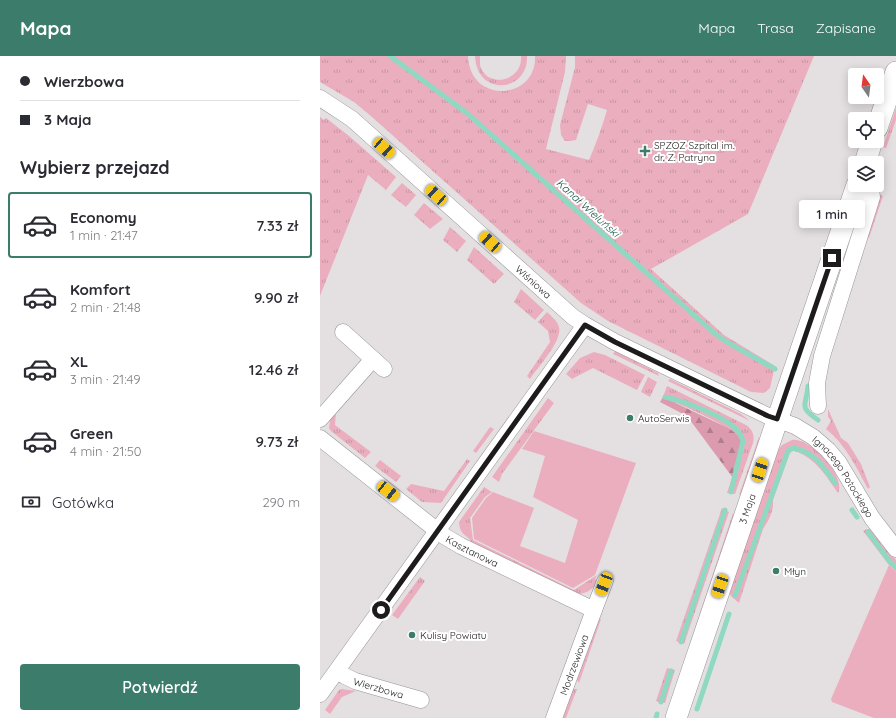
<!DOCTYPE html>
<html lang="pl">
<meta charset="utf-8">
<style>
:root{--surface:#fff;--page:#f2f2f3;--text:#2b2b33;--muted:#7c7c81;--line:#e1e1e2;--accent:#3c7c6a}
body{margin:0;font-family:Quicksand,sans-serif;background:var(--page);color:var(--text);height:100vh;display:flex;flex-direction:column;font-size:15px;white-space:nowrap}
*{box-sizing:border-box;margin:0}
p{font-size:13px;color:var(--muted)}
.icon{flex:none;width:22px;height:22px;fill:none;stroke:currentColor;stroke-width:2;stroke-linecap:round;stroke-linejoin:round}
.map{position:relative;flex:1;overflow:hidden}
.drawer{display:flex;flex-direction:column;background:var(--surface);width:320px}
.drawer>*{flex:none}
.hud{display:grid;align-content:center;height:88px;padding:0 20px;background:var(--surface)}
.needle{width:26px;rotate:346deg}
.fabs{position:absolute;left:528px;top:12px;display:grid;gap:8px}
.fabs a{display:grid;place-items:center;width:36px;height:36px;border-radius:4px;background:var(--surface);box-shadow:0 2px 10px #0003;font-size:20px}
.end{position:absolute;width:18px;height:18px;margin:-9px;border:5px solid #1d1b1b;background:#fff;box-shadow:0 0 0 2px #fff}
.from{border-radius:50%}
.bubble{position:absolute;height:28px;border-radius:4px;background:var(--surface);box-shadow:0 2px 10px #0003;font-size:13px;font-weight:600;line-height:28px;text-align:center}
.car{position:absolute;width:12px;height:24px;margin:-12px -6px;border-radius:5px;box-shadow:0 0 3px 1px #0007;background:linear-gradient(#f5c518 24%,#345 0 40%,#f5c518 0 76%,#345 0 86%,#f5c518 0)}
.hud b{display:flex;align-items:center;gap:14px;height:38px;font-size:15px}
.hud b+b{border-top:1px solid var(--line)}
.hud i{width:10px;height:10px;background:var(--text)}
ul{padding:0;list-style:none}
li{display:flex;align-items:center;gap:12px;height:66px;margin:0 8px 6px;padding:0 12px;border:2px solid transparent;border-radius:4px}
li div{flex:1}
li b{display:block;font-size:15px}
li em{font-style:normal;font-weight:600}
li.on{border-color:var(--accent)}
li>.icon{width:36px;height:36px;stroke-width:1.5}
h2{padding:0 20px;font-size:18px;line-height:48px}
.pay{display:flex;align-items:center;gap:10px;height:44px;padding:0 20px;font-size:15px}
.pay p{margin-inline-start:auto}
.primary-button{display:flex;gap:8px;margin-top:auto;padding:8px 20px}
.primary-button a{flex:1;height:46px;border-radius:4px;background:var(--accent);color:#fff;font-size:16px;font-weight:600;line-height:46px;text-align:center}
header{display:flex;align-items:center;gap:24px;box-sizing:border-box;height:56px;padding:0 20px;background:var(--accent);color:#fff}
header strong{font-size:19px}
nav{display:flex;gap:22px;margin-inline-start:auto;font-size:14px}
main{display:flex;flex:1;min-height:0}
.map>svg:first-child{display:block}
.grass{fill:url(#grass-tufts)}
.forest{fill:url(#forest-firs)}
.garden{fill:#ebaebf}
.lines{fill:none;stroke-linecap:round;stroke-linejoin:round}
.stream{stroke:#8fd9c2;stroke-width:5}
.minor-casing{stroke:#979495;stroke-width:17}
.major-casing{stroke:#979495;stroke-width:22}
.minor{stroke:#fff;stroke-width:16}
.major{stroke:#fff;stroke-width:21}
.route{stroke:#1d1b1b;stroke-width:5}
.poi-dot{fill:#3c7c6a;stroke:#fff;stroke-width:1.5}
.labels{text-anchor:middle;stroke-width:4;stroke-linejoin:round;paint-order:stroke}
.poi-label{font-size:10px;fill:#1d1b1b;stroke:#fff;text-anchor:start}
.street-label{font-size:10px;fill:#1d1b1b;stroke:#fff}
.water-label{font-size:11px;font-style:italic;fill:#175445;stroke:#fff}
</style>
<header>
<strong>Mapa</strong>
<nav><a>Mapa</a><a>Trasa</a><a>Zapisane</a></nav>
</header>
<main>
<section class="drawer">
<div class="hud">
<b><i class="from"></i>Wierzbowa</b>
<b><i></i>3 Maja</b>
</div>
<h2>Wybierz przejazd</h2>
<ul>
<li class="on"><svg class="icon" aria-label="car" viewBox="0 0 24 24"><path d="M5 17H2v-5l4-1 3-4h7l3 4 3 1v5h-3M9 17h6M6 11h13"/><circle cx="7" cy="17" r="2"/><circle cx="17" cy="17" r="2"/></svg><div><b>Economy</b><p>1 min · 21:47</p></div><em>7.33 zł</em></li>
<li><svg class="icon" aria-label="car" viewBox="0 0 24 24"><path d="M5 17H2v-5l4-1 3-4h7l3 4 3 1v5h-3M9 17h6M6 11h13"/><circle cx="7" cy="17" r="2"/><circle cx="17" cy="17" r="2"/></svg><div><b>Komfort</b><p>2 min · 21:48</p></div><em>9.90 zł</em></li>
<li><svg class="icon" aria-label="car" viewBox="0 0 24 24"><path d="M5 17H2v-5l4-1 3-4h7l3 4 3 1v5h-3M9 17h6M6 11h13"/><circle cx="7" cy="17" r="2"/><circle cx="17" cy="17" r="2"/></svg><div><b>XL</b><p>3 min · 21:49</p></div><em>12.46 zł</em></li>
<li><svg class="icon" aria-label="car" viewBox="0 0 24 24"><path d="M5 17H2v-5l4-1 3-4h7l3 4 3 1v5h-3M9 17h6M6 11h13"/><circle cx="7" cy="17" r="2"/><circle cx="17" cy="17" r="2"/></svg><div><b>Green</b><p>4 min · 21:50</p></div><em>9.73 zł</em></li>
</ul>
<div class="pay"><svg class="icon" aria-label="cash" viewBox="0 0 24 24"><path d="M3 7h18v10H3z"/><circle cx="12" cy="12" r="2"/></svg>Gotówka<p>290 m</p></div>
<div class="primary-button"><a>Potwierdź</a></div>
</section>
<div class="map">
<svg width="576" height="662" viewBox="0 0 576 662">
<defs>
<pattern id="grass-tufts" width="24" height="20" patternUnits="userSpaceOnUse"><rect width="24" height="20" fill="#ebaebf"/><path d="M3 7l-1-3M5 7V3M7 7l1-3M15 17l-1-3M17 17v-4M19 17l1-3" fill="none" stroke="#c995a4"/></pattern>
<pattern id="forest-firs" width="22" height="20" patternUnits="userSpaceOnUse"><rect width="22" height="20" fill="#db9aad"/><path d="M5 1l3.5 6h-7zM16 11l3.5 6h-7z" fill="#b17d8c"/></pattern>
</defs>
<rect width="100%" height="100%" fill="#e4e0e1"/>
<g class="grass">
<path d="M0 0H148C150 49 217 44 215 0H246L245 16 226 93 269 104C276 88 282 71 287 54L268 48 256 84 251 85H245L241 79 240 69 255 11V0H494L428 158 331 213 404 279 455 310 450 332 444 337 431 336 288 265 261 247 52 61 34 46 0 26Z"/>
<path d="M155 0H160C160 3 160 7 160 9 166 33 203 26 201 0H207C209 36 157 42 155 0Z"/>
<path d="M576 52V64L566 92 563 91Z"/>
<path d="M0 61 4 64 6 62 29 80 76 121 66 134 48 119 0 240Z"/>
<path d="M82 127 96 139 86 151 71 139Z"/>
<path d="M560 138 563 140 549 182 546 180Z"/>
<path d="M104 147 123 163 110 173 94 159Z"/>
<path d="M130 171 146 185 137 196 123 184Z"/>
<path d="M154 191 184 218 174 228 147 204Z"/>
<path d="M201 233 224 254 215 264 194 246Z"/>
<path d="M227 256C231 260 237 264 239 271 243 284 218 311 210 323L207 320 230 286 228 275 218 266Z"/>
<path d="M295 295 338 317 339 320 293 298Z"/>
<path d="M274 296 285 299 325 319 317 334 273 312 252 323 246 318 260 302Z"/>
<path d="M328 321 337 326 330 341 321 336Z"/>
<path d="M350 323 421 358 430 365 348 325Z"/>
<path d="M347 330 426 369C432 373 435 379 433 387L415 438 407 437C410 428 422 395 421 387 418 371 358 348 343 341Z"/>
<path d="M33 334H37L16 357 15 369 51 396 45 402 11 375 9 372 10 365 7 363Z"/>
<path d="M228 342 234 347 182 418 179 426 172 421Z"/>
<path d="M508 353 521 382 528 387 541 408 550 431 548 433C536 411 526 389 506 373L511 365 508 361Z"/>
<path d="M170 371 174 373 156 397 153 395Z"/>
<path d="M439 381V386L421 438 419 439Z"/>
<path d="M472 384C489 381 527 420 518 437 505 418 494 400 471 394L453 444C454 455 449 464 443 473L419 547 411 540 409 536 457 395 462 389Z"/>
<path d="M147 403 150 405 121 447 102 446 86 433 91 428 124 435Z"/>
<path d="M60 404 81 420 76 426 55 410Z"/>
<path d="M164 431 172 436 165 441 150 462 153 484 254 534 277 519 275 523 278 525C273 533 267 538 257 538L152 487C148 478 140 481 139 466Z"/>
<path d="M402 452 409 456 364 588 356 585Z"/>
<path d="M413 457 414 460 371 589 369 590Z"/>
<path d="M547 473H551L576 504V516L569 509 543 475Z"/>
<path d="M100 521 105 525 78 563 72 559Z"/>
<path d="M279 563H281L259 627 257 624Z"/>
<path d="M347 612 355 614 345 647 336 645Z"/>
<path d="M22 633 36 635 22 641 10 658 5 654 19 634Z"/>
<path d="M253 633H257L246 662H243Z"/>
</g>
<path class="forest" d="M343 341 408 372C413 375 417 378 420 383 423 391 415 414 413 422L367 360 340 346Z"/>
<g class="garden">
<path d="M214 375 316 407 275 519 253 532 154 483 152 462 166 442 173 436 214 452 200 490 245 507 258 464 213 441 225 400 202 393Z"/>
<path d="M569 509 576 516V662H554L512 646 511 643Z"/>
</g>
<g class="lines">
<g class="stream">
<path d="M70 0 148 58 393 276 405 285 455 313"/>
<path d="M488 330C487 349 477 350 498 364"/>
<path d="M345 341C364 345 404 360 417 374 420 377 422 381 423 385L417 410"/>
<path d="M411 436 417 410H418"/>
<path d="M532 454 537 461"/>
<path d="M548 476 570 506 576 511"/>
<path d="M415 540 468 395 473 392C493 395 504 411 515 427"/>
<path d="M361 586 405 454"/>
<path d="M341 646 351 615"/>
<path d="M377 653 409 558"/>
<path d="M336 662 337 658"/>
</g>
<defs>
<g id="minor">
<path id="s1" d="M0 42 32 63 253 261 265 269 295 286 448 360 475 370 493 381 508 394 519 407 552 462 576 493"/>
<path d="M23 276 64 313"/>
<path d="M498 350 497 327 502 300 552 141C552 133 544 132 537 129"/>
<path d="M0 363 53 303"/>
<path id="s2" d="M0 382 124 480 141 490 274 554 285 525"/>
<path id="s3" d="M17 615 25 620 35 625 101 644"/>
<path d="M0 638 265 269"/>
<path id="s4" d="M234 662 274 554"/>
</g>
<g id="major">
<path d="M557 72 576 16"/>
<path d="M545 107 552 85"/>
<path id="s5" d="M356 662 537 129"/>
</g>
</defs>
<use href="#minor" class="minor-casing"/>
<use href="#major" class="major-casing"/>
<use href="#minor" class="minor"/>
<use href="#major" class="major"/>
</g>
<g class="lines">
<path class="route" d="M61 554 265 269 295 286 448 360 457 363 512 202"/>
</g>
<g class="poi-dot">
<path d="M323 89h4v4h4v4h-4v4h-4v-4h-4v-4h4z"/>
<circle cx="310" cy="362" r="4"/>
<circle cx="456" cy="515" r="4"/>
<circle cx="92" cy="579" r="4"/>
</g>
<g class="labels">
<g class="poi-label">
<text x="334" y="93">SPZOZ Szpital im.<tspan x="334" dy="12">dr. Z. Patryna</tspan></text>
<text x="318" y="366">AutoSerwis</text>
<text x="464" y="519">Młyn</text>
<text x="100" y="583">Kulisy Powiatu</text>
</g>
<g class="street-label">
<text dy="4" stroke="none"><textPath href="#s1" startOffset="282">Wiśniowa</textPath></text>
<text dy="4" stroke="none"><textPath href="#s1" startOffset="654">Ignacego Potockiego</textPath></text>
<text dy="4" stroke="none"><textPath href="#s5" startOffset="221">3 Maja</textPath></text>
<text dy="4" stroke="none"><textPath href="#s2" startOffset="190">Kasztanowa</textPath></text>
<text dy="4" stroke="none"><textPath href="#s4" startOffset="57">Modrzewiowa</textPath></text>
<text dy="4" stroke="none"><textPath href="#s3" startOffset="45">Wierzbowa</textPath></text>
</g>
<g class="water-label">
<text transform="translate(268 152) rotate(42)" y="4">Kanał Wieluński</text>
</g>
</g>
</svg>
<div class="fabs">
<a><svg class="needle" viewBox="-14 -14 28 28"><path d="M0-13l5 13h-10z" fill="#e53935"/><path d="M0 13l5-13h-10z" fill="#7c7c81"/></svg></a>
<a><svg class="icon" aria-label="locate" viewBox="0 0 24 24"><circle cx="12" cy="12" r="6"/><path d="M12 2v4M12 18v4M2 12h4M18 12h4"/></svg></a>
<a><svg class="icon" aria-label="layers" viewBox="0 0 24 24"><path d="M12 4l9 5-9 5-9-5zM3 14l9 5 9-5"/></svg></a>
</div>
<i class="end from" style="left:61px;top:554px"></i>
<i class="end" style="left:512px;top:202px"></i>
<div class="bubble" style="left:479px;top:144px;width:66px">1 min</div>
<i class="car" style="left:64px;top:92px;rotate:132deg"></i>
<i class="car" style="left:116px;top:139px;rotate:312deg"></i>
<i class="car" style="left:170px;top:186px;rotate:312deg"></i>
<i class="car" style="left:440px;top:414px;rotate:18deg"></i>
<i class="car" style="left:68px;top:435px;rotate:128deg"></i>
<i class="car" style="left:284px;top:528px;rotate:201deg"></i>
<i class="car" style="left:400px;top:530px;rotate:199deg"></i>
</div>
</main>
